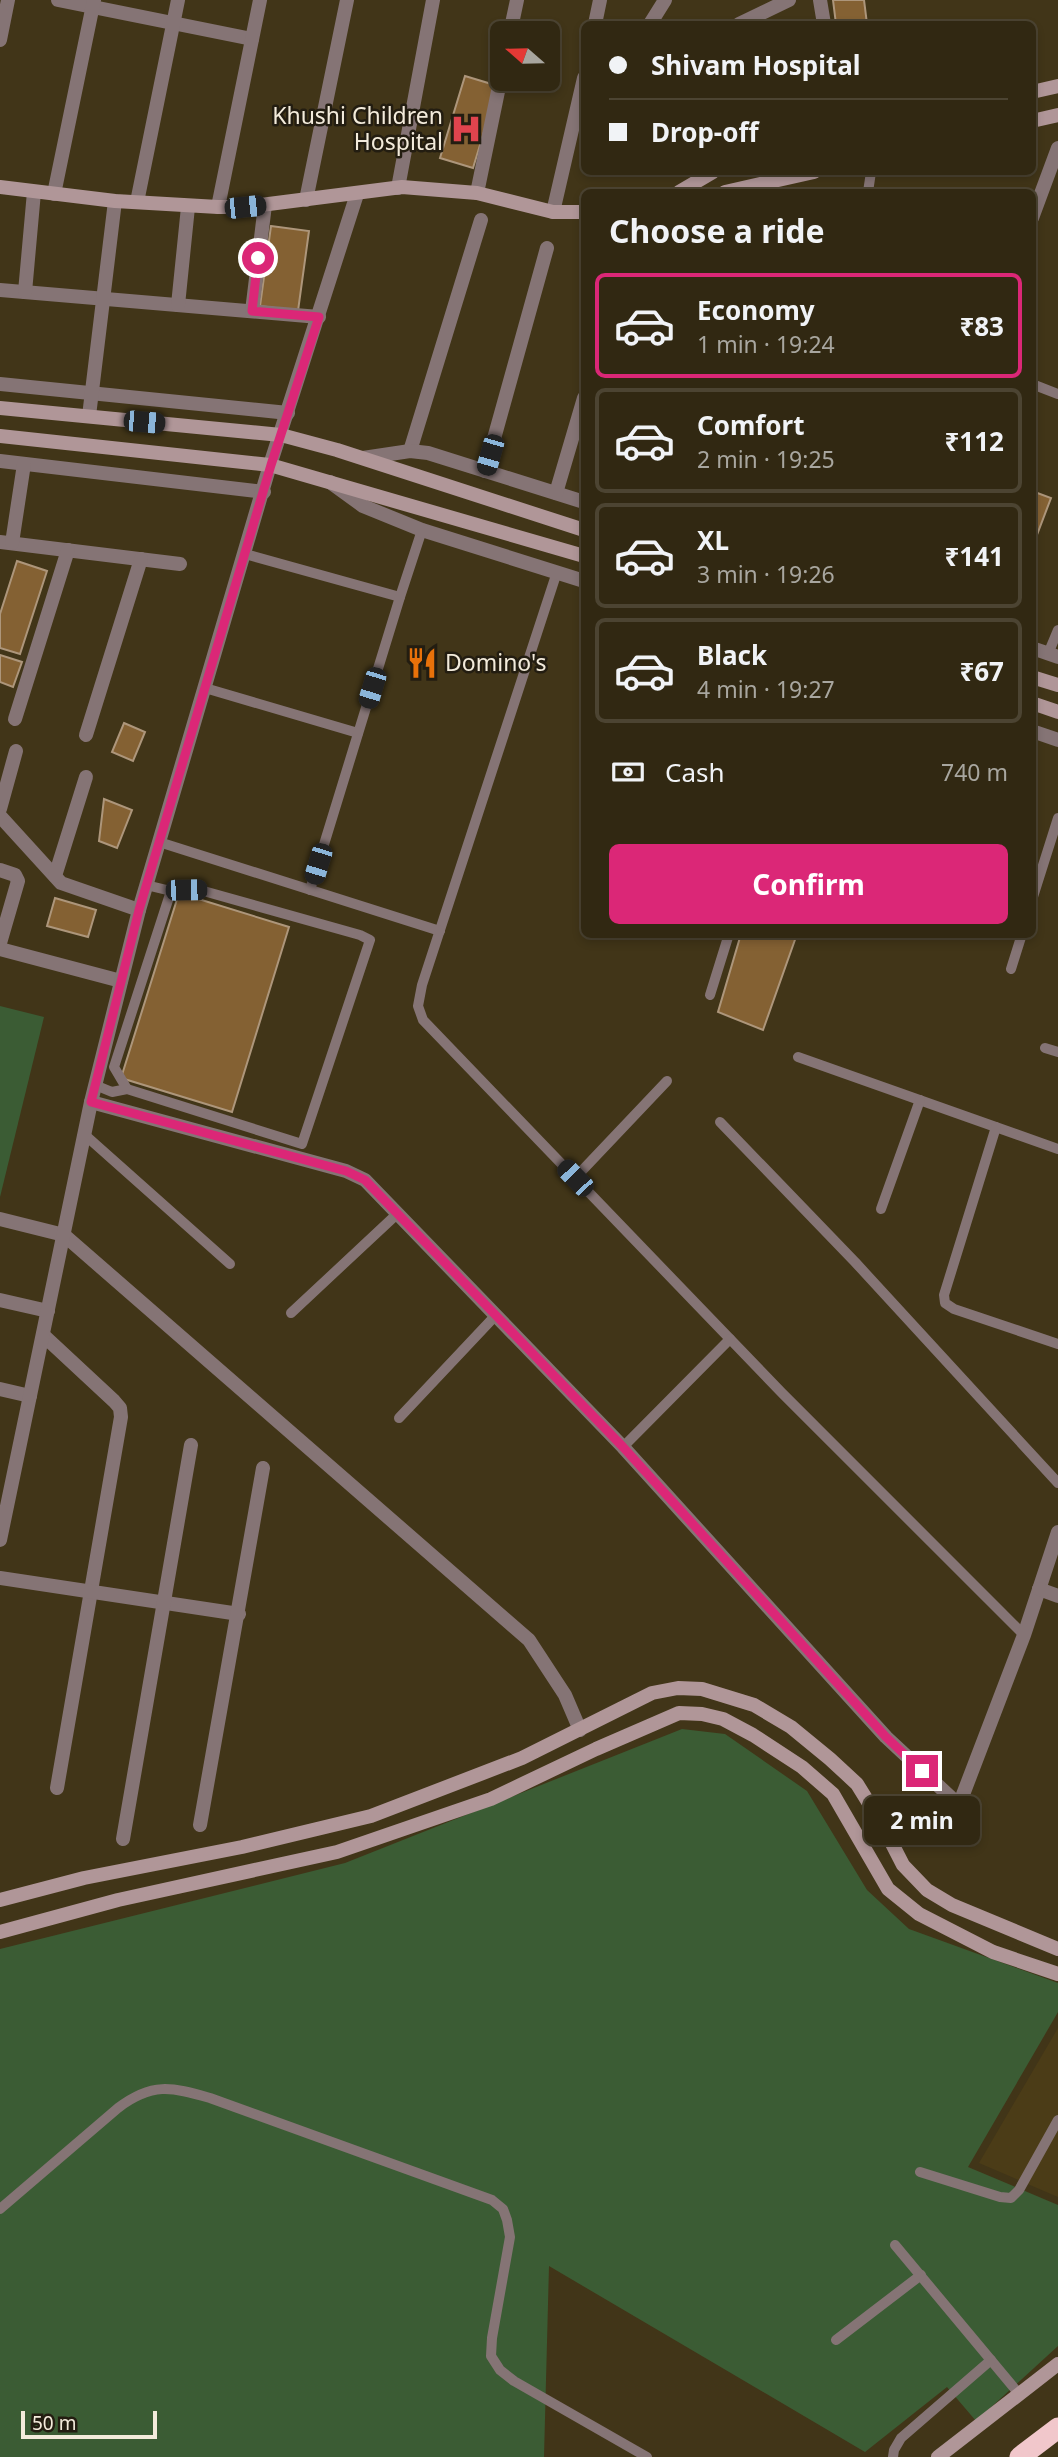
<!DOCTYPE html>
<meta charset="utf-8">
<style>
:root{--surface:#312812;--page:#39301b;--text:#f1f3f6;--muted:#a8a69f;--line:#4c4432;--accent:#db2777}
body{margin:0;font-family:"Noto Sans",sans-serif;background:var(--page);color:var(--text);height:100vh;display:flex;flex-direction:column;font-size:26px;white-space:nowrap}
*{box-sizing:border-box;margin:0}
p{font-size:23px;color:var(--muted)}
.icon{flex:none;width:38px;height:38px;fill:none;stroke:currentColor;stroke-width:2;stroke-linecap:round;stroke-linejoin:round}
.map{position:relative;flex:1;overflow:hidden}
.sheet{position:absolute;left:581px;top:189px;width:455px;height:749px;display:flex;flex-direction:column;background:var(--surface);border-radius:10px;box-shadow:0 4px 10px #0003,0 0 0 2px var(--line)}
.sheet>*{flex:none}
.guide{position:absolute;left:581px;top:21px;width:455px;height:154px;border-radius:10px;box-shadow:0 4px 10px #0003,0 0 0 2px var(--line);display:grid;align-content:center;height:154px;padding:0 28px;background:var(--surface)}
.needle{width:46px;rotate:290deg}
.fabs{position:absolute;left:490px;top:21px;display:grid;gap:14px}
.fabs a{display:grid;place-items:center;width:70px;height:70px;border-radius:10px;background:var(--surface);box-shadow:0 4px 10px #0003,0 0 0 2px var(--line);font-size:35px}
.scale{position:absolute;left:21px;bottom:18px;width:136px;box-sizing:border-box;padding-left:7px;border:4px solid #f3ebdb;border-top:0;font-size:19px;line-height:24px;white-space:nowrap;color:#f3ebdb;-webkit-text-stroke:5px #231d11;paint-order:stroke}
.end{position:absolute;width:32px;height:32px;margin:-16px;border:9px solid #db2777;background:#fff;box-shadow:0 0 0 4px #fff}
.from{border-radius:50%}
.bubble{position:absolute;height:49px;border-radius:10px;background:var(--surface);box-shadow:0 4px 10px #0003,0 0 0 2px var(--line);font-size:23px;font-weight:700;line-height:49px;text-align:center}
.car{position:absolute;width:21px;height:42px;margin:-21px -10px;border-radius:9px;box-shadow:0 0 5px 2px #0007;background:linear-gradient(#222 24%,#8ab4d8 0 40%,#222 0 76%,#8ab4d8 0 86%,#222 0)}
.guide b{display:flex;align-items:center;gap:24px;height:66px;font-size:26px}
.guide b+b{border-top:2px solid var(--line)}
.guide i{width:18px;height:18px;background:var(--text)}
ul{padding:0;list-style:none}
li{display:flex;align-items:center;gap:21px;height:105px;margin:0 14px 10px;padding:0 14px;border:4px solid var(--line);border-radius:10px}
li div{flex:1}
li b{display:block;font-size:26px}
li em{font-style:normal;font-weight:700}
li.active{border-color:var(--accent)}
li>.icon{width:63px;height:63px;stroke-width:1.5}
h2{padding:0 28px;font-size:32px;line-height:84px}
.pay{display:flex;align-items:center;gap:18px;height:77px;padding:0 28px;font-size:26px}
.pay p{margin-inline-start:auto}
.action{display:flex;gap:14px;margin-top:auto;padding:14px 28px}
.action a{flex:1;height:80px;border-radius:10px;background:var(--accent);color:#fff;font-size:28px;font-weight:700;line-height:80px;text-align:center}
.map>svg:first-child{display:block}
.built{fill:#4b3c17}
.green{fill:#3b5c34}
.building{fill:#846133;stroke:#ad967b;stroke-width:2}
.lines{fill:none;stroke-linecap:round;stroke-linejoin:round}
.lane{stroke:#857475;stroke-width:10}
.street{stroke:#857475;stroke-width:14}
.secondary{stroke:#b09698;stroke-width:14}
.highway{stroke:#f1c7cb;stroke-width:21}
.route{stroke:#db2777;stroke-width:9}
.labels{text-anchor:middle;stroke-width:5;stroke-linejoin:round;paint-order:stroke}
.poi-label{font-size:23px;fill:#f3ebdb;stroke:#231d11;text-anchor:end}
</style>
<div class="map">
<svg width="1058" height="2457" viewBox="0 0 1058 2457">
<rect width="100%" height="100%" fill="#413518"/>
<path class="built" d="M1058 2028V2197L979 2163Z"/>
<g class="green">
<path d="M0 1006 44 1017 0 1197Z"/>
<path d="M682 1729 725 1734 807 1791 867 1890 909 1929 1058 1983V2012L968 2167 1058 2205V2346L976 2421 947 2387 865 2452 549 2266 544 2457H0V1949L345 1863Z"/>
</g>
<g class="building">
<path d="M833 0H864L867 24H836Z"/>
<path d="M465 76 498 86 473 168 440 158Z"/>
<path d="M271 226 309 231 298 311 260 306Z"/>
<path d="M1032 491 1051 498 1032 548Z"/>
<path d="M17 561 47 571 20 654 0 648V614Z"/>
<path d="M0 655 22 662 13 687 0 682Z"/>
<path d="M124 723 145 732 133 761 112 752Z"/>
<path d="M104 799 132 810 117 848 99 841Z"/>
<path d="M179 893 289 927 232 1112 121 1078Z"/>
<path d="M55 898 96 910 88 937 47 926Z"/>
<path d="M741 934H797L763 1030 718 1012Z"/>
</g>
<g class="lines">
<g class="lane">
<path d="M868 192 871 172"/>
<path d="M1032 384 1058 394"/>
<path d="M245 554 400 597"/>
<path d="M557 572 422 985 418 1006 423 1020 782 1393 1024 1635"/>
<path d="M1048 654 1058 630"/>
<path d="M205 688 358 733"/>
<path d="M159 842 440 931"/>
<path d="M310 890 400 597 422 530"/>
<path d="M1032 900 1058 818"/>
<path d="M1011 969 1022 934"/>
<path d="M710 995 729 934"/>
<path d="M1045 1048 1058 1052"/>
<path d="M798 1057 1058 1149"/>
<path d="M95 1085 112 1092 127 1089 302 1144 370 940 360 935 200 890 171 891 146 885"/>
<path d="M127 1089 114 1067 171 891"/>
<path d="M720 1122 855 1262 1058 1483"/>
<path d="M996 1127 944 1295 945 1303 954 1309 1058 1344"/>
<path d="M85 1135 230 1264"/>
<path d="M575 1178 667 1081"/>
<path d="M881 1209 920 1100"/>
<path d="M291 1313 397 1214"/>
<path d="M399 1418 496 1315"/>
<path d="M623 1447 730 1339"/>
<path d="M920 2172 1000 2197 1011 2198 1019 2190 1058 2120"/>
<path d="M0 2209 118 2108C152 2082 171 2087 210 2098L492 2200 503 2209 507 2220 510 2237 492 2338 491 2356 500 2370 514 2381 647 2457"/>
<path d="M895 2245 1020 2395"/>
<path d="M836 2340 921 2275"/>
<path d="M893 2457 894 2450 901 2438 991 2360"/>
</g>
<g class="street">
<path d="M58 0 252 39"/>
<path d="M820 0 824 24"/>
<path d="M595 24 600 0"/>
<path d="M650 24 665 0"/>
<path d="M739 24 789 0"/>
<path d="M510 33 517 0"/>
<path d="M0 40 8 0"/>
<path d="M398 188 433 0"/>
<path d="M477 193 502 72"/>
<path d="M54 194 94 0"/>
<path d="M306 200 347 0"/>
<path d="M137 202 178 0"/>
<path d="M218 207 260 0"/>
<path d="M553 212 584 78"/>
<path d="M1032 218 1058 148"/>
<path d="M0 290 319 317"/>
<path d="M25 292 34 192"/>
<path d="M178 305 188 207"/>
<path d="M252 311 265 205"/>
<path d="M0 384 288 413"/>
<path d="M89 416 115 201"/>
<path d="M410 451 481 220"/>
<path d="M363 458 410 451 428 453 584 502"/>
<path d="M0 461 264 492"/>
<path d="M485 471 547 248"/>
<path d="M330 482 363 506 422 530 584 581"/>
<path d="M556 493 584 398"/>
<path d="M0 542 180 564"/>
<path d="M12 543 24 464"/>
<path d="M1032 648 1058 657"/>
<path d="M15 719 68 550"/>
<path d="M1032 731 1058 740"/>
<path d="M86 735 141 559"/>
<path d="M0 809 16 751"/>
<path d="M0 816 61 883 139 910"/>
<path d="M0 870 15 875 18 881 0 943"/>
<path d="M55 876 86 777"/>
<path d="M0 949 121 981"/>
<path d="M91 1102 346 1171 365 1180 623 1447 886 1737 959 1805 1024 1635 1058 1532"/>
<path d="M0 1219 64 1235 529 1640 565 1695 580 1730"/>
<path d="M0 1300 48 1311"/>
<path d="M43 1335 114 1401 120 1408 121 1417 57 1788"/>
<path d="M0 1389 30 1396"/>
<path d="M0 1540 91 1102 139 910 270 465 357 194"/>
<path d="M0 1578 239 1614"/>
<path d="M1039 1589 1058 1596"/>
<path d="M200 1825 263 1468"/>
<path d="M123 1839 191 1445"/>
</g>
<g class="secondary">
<path d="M1032 92 1058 86"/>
<path d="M1032 121 1058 115"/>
<path d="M0 187 115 201 218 207H245L402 187 477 193 553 212H584"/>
<path d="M679 192 713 172"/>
<path d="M725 192 814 172"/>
<path d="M0 408 281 435 337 450 584 530"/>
<path d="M0 436 270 465 584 556"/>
<path d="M1032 677 1058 685"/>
<path d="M1032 703 1058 712"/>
<path d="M0 1900 84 1878 242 1847 371 1816 522 1758 652 1693 678 1688 702 1689 754 1705 791 1727 830 1759 857 1784 883 1826 903 1865 927 1890 952 1905 1058 1949"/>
<path d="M0 1932 118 1900 337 1852 491 1799 596 1749 679 1713 702 1714 723 1719 753 1735 802 1767 833 1794 888 1889 919 1914 993 1952 1058 1974"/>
<path d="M938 2457 1058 2364"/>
</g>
<path class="highway" d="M1020 2457 1058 2428"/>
</g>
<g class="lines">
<path class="route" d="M258 258 252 311 319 317 271 465 139 910 91 1102 346 1171 365 1180 623 1447 886 1737 922 1771"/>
</g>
<defs>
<symbol id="hospital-bare" viewBox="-9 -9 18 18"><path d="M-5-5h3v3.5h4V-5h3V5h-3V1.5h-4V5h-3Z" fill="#e0444e" stroke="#231d11" stroke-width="2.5" paint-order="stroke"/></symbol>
<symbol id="restaurant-bare" viewBox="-9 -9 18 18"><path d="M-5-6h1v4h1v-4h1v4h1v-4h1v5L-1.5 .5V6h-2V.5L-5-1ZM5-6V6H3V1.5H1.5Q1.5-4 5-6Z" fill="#e8710a" stroke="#231d11" stroke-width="2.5" paint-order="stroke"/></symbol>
</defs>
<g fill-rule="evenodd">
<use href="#hospital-bare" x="444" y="107" width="44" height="44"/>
<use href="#restaurant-bare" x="400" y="641" width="44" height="44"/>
</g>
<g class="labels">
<g class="poi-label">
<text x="443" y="124">Khushi Children<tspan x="443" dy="26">Hospital</tspan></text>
<text x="445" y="671" text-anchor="start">Domino's</text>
</g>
</g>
</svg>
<div class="fabs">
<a><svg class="needle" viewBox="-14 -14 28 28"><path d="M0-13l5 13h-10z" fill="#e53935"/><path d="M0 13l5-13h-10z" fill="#a8a69f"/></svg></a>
</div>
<div class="scale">50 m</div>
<i class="end from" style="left:258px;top:258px"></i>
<i class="end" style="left:922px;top:1771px"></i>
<div class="bubble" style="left:864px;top:1796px;width:116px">2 min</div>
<i class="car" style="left:245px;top:207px;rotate:84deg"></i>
<i class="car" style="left:144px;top:422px;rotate:95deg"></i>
<i class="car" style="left:490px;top:455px;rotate:196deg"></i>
<i class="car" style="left:372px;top:688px;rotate:197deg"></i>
<i class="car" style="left:318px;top:864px;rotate:197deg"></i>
<i class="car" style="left:186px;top:890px;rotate:89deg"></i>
<i class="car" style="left:575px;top:1178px;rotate:316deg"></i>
<div class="guide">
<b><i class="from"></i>Shivam Hospital</b>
<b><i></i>Drop-off</b>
</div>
<section class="sheet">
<h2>Choose a ride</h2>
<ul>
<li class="active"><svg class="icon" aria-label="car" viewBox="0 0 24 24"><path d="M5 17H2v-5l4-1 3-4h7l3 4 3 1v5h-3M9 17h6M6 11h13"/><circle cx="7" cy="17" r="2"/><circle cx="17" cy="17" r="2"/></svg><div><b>Economy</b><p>1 min · 19:24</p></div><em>₹83</em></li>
<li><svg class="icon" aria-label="car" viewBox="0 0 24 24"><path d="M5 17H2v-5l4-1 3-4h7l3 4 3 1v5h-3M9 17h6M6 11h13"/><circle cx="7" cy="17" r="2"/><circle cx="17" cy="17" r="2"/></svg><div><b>Comfort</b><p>2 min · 19:25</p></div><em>₹112</em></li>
<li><svg class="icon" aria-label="car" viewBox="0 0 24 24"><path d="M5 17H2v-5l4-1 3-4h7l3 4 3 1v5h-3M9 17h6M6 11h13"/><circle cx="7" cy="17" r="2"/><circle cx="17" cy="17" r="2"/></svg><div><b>XL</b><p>3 min · 19:26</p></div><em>₹141</em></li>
<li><svg class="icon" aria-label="car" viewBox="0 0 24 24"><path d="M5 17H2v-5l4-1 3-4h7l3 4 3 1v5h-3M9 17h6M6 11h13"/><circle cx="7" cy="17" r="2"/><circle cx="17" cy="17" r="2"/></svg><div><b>Black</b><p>4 min · 19:27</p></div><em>₹67</em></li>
</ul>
<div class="pay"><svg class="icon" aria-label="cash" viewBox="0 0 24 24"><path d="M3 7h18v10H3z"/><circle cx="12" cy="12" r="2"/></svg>Cash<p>740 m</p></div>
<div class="action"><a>Confirm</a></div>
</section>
</div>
